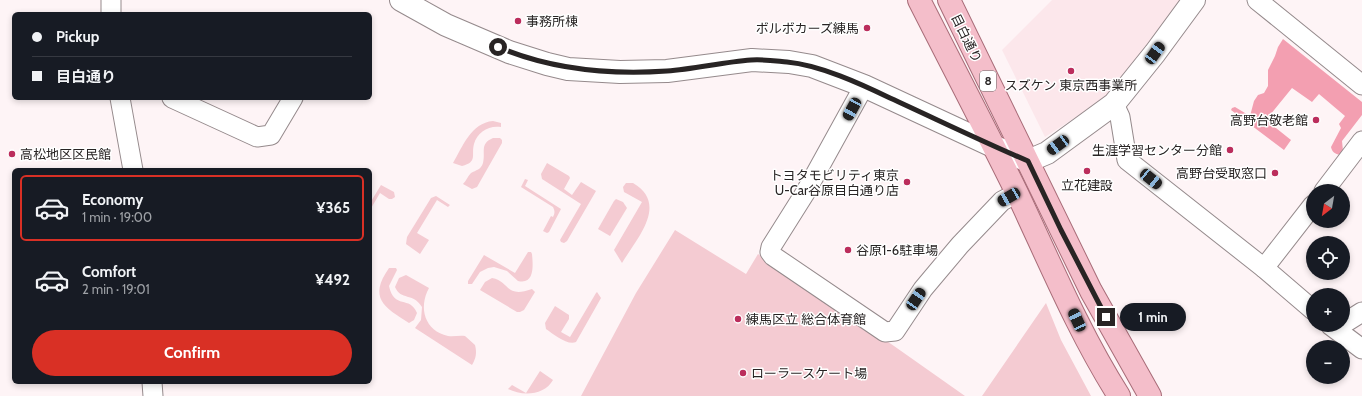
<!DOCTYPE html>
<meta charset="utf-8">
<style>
:root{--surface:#171b24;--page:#20242c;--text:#f1f3f6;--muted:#9ea1a6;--line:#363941;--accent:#d93025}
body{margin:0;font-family:Cabin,"Noto Sans JP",sans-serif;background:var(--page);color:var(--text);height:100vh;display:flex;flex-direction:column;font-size:15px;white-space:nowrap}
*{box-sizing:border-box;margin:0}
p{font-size:13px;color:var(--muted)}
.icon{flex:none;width:22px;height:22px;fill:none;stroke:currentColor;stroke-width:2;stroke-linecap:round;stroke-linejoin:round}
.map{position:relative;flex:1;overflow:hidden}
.drawer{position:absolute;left:12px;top:168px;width:360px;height:216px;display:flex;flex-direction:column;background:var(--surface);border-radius:6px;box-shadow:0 2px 6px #0003}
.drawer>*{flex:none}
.banner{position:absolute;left:12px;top:12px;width:360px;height:88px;border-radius:6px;box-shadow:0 2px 6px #0003;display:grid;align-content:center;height:88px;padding:0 20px;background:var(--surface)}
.needle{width:26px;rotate:211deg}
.controls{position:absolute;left:1306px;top:184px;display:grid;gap:8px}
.controls a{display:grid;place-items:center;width:44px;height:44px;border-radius:50%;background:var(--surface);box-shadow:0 2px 6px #0003;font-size:20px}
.end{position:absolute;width:18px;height:18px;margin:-9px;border:5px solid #282424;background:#fff;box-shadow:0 0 0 2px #fff}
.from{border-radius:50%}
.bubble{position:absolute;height:28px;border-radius:14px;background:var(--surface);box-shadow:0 2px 6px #0003;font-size:13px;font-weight:800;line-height:28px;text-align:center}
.car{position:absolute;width:12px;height:24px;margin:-12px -6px;border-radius:5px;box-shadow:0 0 3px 1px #0007;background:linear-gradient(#222 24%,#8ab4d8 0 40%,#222 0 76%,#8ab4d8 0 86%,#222 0)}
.banner b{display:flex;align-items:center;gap:14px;height:38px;font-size:15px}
.banner b+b{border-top:1px solid var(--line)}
.banner i{width:10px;height:10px;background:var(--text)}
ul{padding:7px 0 0;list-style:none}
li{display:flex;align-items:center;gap:12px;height:66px;margin:0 8px 6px;padding:0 12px;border:2px solid transparent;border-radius:6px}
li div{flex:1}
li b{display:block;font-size:15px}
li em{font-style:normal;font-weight:800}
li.selected{border-color:var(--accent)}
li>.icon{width:36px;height:36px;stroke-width:1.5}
.button{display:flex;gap:8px;margin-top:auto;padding:8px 20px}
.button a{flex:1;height:46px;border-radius:24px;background:var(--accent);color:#fff;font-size:16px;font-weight:800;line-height:46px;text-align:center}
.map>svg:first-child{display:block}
.built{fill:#fce7eb}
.green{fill:#f4cbd2}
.forest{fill:#f39fb1}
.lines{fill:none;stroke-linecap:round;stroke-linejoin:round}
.minor-casing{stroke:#958a8c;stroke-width:21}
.tertiary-casing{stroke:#958a8c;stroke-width:24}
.primary-casing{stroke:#a86c78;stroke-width:24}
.minor{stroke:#fff;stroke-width:19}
.tertiary{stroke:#fff;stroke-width:22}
.primary{stroke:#f4beca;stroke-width:22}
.route{stroke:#282424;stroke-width:5}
.poi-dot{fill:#bb2d5c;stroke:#fff;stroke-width:1.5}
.labels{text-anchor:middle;stroke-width:3;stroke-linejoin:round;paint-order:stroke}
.shield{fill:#fff;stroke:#686666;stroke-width:1}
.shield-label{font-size:12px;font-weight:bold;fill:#282424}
.poi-label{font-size:13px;fill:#282424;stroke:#fff;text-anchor:start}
.street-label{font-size:13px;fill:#282424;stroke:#fff}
</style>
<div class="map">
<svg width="1362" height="396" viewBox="0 0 1362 396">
<rect width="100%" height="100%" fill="#fef4f6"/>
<path class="built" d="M1052 0H1182L1115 92 1045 137 1002 50Z"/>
<g class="green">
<path d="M493 121 501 123V127C489 125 477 132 474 144 471 155 478 162 462 166L453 163C463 146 471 123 493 121Z"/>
<path d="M493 138H500L502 140V143L477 187 472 189 463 184C466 181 468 176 471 173 476 170 481 170 483 163 486 152 479 144 493 138Z"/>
<path d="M547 163 569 176 570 178 564 189 572 195 581 182 596 191 567 241 564 243 561 242 560 240 581 204 542 179 541 174Z"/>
<path d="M525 179 528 180 525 186 561 209 549 232 547 233 543 231 551 216 553 217C555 213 555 211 553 207L521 187Z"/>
<path d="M626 183H633C669 204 637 238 622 263L614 250 642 202 624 192 623 187Z"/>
<path d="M381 185 394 192 395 197 392 199H389L380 193 370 210V203Z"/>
<path d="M436 196 450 205 448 207 437 200 417 233 429 240 420 254 406 244 407 237 431 198Z"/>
<path d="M616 199 623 202 627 208 610 236 598 229 614 201Z"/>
<path d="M675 230 746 274 758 254 894 346 965 396H581L636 293Z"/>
<path d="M528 252H531L532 254C533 265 535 285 518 281L507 271 494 267 488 268 480 272 472 284H468V281L484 255 515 273Z"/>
<path d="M389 268H396L397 270 389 286C394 310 410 295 417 313L414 320 409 323C384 307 368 298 389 268Z"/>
<path d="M406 275 429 288C418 308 425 331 448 336 454 337 459 335 465 336L475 345C477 353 476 358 472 365L415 328 421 320 422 307C413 292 401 301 395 287L399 278Z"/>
<path d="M492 278C510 281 505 299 532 289L535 292 524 310 520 312H517L480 290 485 282Z"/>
<path d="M597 292 601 298 576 342C568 346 553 334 546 329L545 323 555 306 569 315V319L561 332 570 337 596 293Z"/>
<path d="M1046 303 1061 340 1091 396H982Z"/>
<path d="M540 371 553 380C544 396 522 396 508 389L512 385 526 393Z"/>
</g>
<path class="forest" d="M1283 39 1362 102V115L1342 141 1343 151 1340 155C1335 154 1332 152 1331 147L1341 128 1339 124 1345 116 1319 94 1312 102 1292 88 1266 120 1291 140 1284 150 1231 110 1232 108 1235 107 1250 116 1254 101 1258 95 1264 93 1268 86V70L1275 56 1278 47Z"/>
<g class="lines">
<defs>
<g id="minor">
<path d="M111 0V14"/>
<path d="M1257 0 1362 85"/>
<path d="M864 86 805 193 771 247 770 252 773 256 885 332 895 331 923 289 960 245 1002 201 1017 193"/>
<path d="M120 98 133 170"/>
<path d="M172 98 257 137 271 135 293 98"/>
<path d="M1114 104 1120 117 1127 160 1264 268 1313 310"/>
<path d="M1324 191 1362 141"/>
<path d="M1264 268 1313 205"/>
<path d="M1343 324 1362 312"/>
<path d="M1330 325 1362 349"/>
<path d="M152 382 153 396"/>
</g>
<path id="tertiary" d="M401 0 446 25 509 52 547 64 568 69 620 72 667 71 752 60 789 62 812 66 864 86 993 146 1028 161 1047 153 1114 104 1155 53 1194 0"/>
<g id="primary">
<path d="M919 0C952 65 986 130 1018 195 1050 263 1079 333 1119 396"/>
<path d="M949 0 1091 291 1150 396"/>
</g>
</defs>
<use href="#minor" class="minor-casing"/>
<use href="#tertiary" class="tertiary-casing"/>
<use href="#primary" class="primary-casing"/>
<use href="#minor" class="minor"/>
<use href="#tertiary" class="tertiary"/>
<use href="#primary" class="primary"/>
</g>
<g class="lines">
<path class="route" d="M498 47C552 70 608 75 667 71 695 69 723 62 751 60 763 59 776 61 787 62 820 65 861 84 890 98 936 119 981 141 1028 161L1061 230 1106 317"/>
</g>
<g class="poi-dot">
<circle cx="518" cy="21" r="4"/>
<circle cx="867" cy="28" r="4"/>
<circle cx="1071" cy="71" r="4"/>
<circle cx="1316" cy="120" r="4"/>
<circle cx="1230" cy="150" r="4"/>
<circle cx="12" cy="154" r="4"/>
<circle cx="1087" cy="171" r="4"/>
<circle cx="1275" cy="173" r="4"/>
<circle cx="907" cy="182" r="4"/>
<circle cx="848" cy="250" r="4"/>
<circle cx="738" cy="319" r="4"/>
<circle cx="743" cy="373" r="4"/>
</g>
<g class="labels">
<rect class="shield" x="980" y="71" width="16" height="20" rx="3"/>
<g class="shield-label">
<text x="988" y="85">8</text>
</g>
<g class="poi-label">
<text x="526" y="26">事務所棟</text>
<text x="859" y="33" text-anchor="end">ボルボカーズ練馬</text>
<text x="1071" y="90" text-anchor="middle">スズケン 東京西事業所</text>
<text x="1308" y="125" text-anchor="end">高野台敬老館</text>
<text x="1222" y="155" text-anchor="end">生涯学習センター分館</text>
<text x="20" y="159">高松地区区民館</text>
<text x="1267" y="178" text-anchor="end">高野台受取窓口</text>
<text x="899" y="180" text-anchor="end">トヨタモビリティ東京<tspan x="899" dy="15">U-Car谷原目白通り店</tspan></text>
<text x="1087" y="190" text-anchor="middle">立花建設</text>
<text x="856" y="255">谷原1-6駐車場</text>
<text x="746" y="324">練馬区立 総合体育館</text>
<text x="751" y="378">ローラースケート場</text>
</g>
<g class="street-label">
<text transform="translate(967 38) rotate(64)" y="5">目白通り</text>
</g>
</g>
</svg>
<div class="controls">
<a><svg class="needle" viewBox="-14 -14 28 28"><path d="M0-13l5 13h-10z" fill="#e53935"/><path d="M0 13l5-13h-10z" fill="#9ea1a6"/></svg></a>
<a><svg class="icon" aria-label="locate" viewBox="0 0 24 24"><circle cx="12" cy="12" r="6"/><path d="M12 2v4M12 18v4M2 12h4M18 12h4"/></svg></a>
<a>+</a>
<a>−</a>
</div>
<i class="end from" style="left:498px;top:47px"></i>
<i class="end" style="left:1106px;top:317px"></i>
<div class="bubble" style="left:1120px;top:303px;width:66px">1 min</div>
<i class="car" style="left:1155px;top:53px;rotate:36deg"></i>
<i class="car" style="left:852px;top:109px;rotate:209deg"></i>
<i class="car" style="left:1058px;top:145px;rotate:234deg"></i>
<i class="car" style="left:1151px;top:179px;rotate:129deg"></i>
<i class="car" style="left:1009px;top:197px;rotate:240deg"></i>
<i class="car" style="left:916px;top:299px;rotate:34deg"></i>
<i class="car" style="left:1077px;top:320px;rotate:335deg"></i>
<div class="banner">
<b><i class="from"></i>Pickup</b>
<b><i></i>目白通り</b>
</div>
<section class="drawer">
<ul>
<li class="selected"><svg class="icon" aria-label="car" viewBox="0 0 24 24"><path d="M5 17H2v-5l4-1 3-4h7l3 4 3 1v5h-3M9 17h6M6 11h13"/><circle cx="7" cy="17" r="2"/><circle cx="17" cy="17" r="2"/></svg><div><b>Economy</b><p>1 min · 19:00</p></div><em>¥365</em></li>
<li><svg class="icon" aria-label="car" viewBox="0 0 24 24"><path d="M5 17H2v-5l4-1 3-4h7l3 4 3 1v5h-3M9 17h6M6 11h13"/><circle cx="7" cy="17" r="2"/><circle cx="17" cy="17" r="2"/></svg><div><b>Comfort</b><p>2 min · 19:01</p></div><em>¥492</em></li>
</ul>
<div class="button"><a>Confirm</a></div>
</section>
</div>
